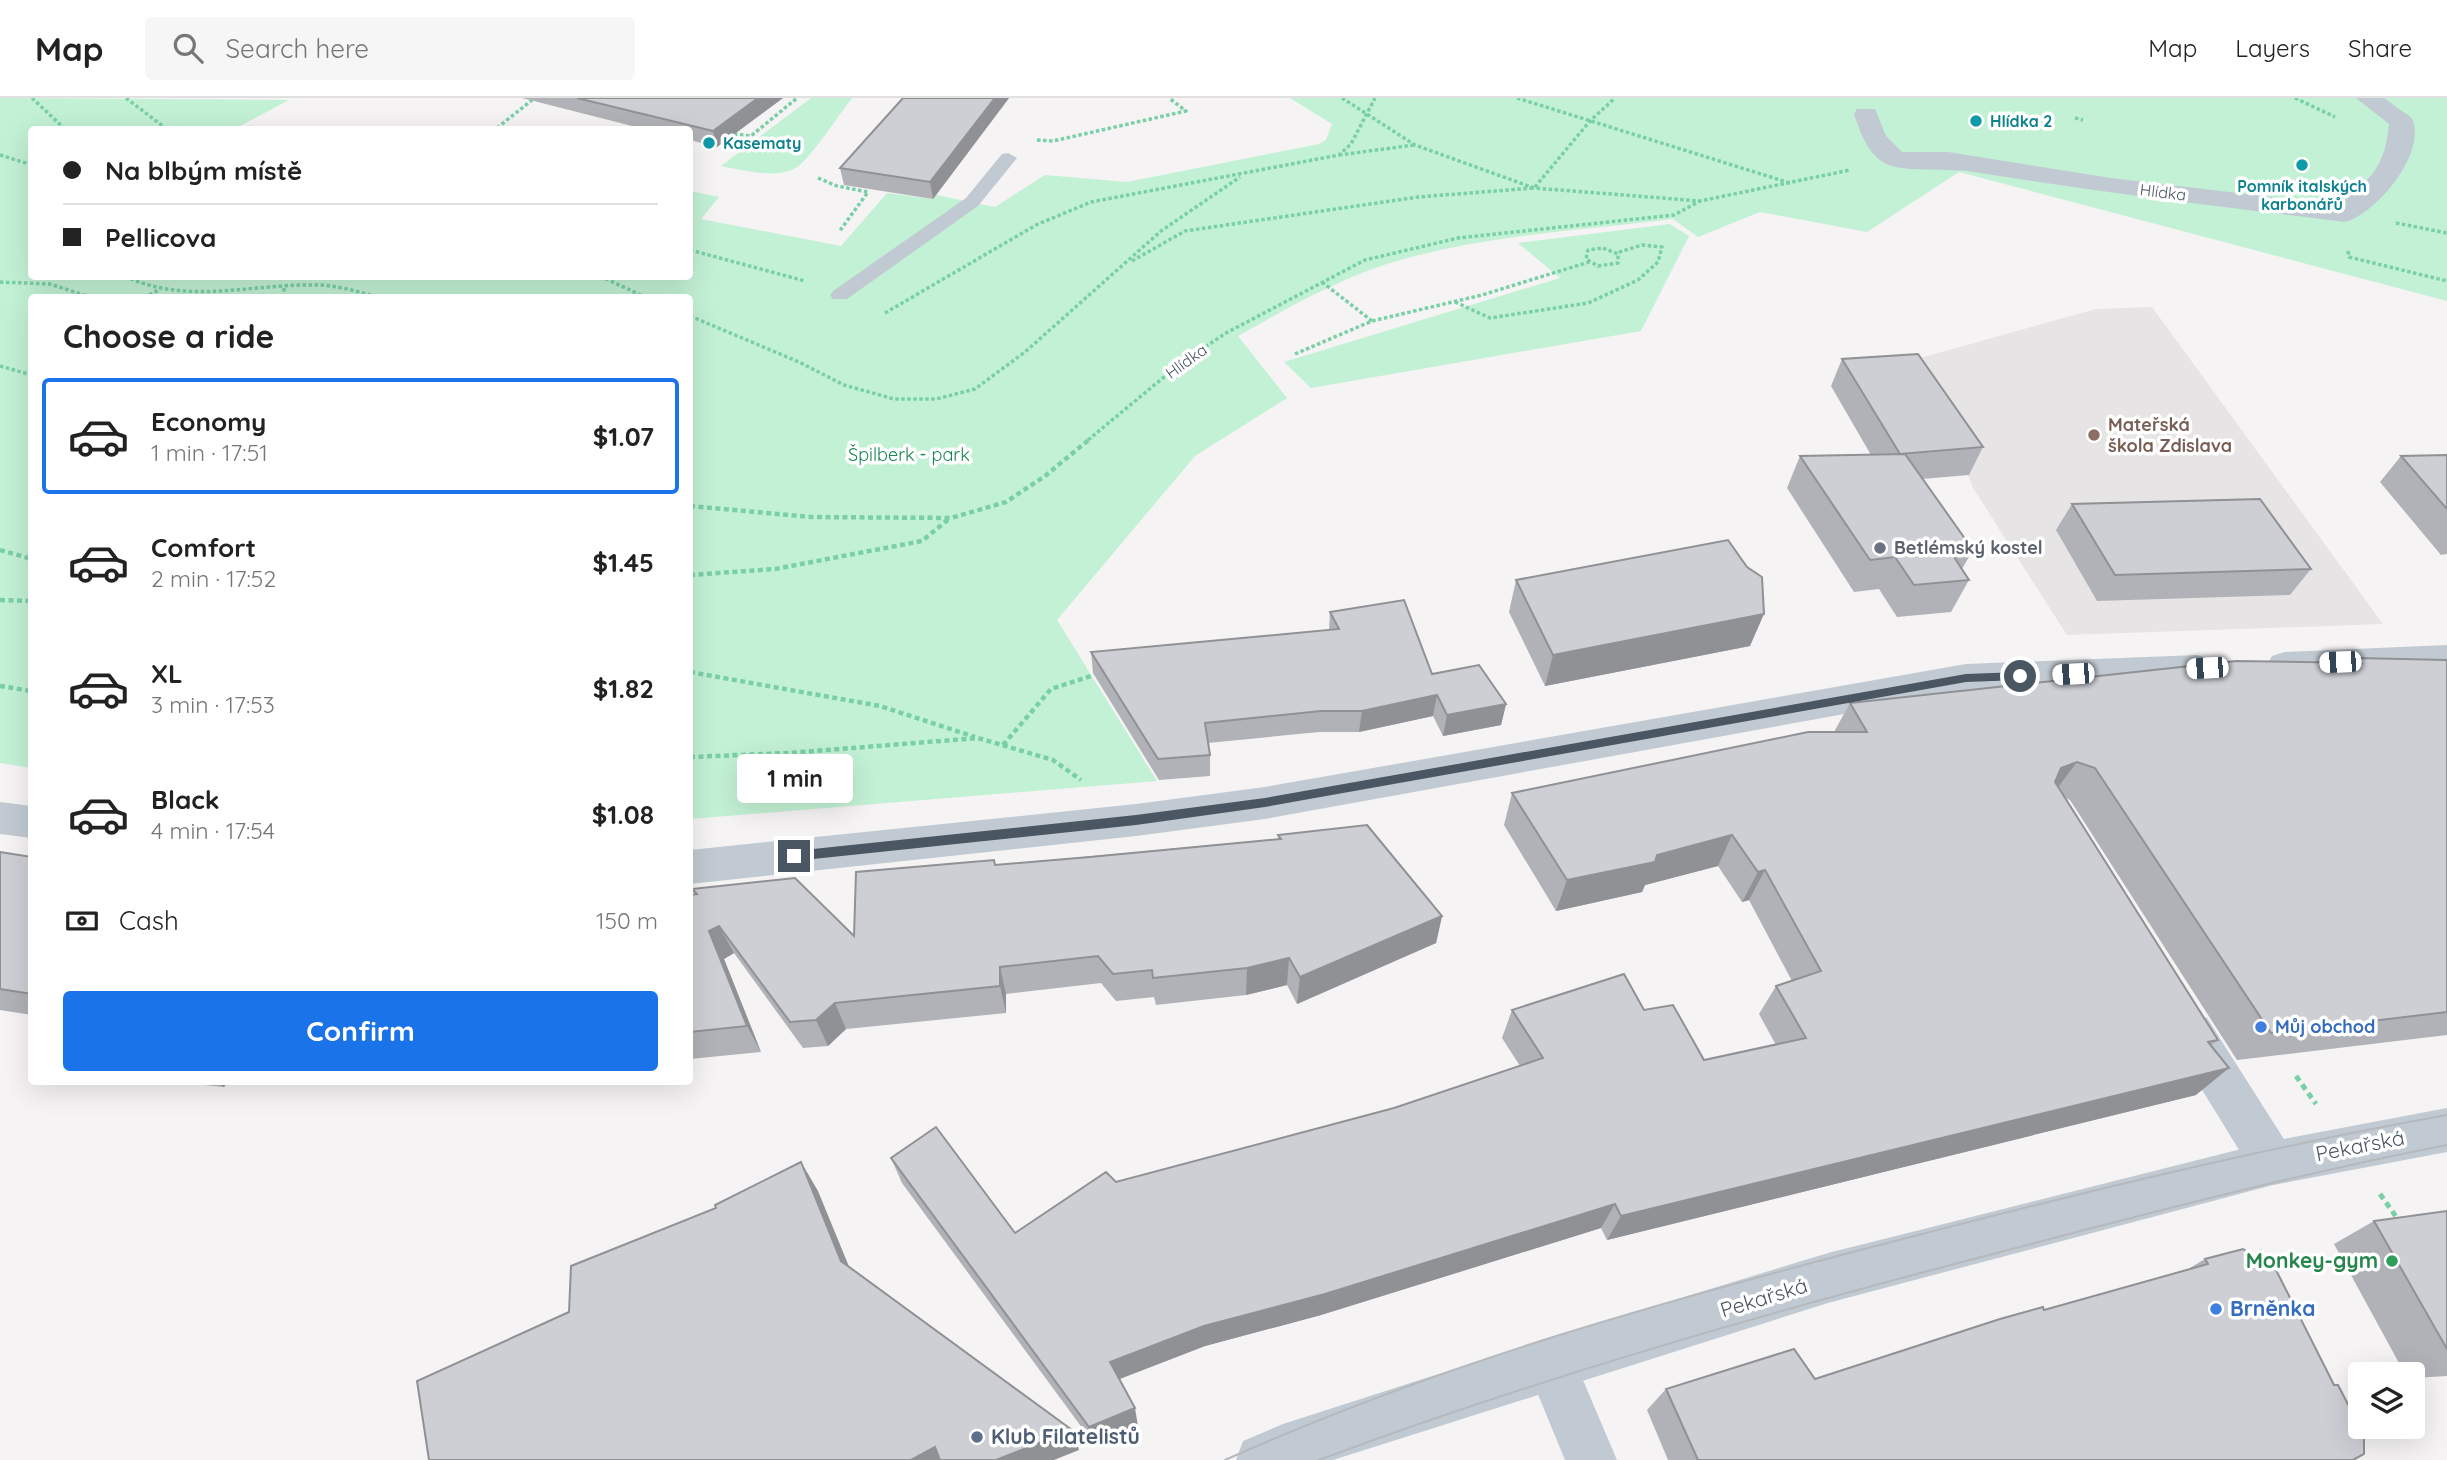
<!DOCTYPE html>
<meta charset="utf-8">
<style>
:root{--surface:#fff;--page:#f6f6f6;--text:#222;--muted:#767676;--line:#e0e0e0;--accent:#1a73e8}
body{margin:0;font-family:Quicksand,sans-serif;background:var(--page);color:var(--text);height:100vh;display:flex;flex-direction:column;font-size:26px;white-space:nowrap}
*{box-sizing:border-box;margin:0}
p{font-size:23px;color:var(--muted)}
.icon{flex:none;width:38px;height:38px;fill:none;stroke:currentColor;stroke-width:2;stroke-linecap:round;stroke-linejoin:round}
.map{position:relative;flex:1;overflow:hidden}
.details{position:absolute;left:28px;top:196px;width:665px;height:791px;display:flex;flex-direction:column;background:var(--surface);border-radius:7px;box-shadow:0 7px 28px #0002}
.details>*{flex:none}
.banner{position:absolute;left:28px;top:28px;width:665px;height:154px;border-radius:7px;box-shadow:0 7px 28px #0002;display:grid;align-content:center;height:154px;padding:0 35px;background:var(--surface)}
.buttons{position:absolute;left:2348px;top:1264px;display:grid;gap:14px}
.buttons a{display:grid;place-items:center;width:77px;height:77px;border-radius:7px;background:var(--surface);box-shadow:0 7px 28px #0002;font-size:35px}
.end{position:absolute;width:32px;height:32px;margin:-16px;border:9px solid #4a5661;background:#fff;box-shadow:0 0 0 4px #fff}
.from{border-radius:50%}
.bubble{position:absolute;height:49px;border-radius:7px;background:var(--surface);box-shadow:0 7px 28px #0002;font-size:23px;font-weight:800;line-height:49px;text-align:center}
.car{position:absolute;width:21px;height:42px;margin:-21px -10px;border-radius:9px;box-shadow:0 0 5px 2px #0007;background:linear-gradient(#fff 24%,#345 0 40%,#fff 0 76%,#345 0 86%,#fff 0)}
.banner b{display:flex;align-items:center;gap:24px;height:66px;font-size:26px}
.banner b+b{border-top:2px solid var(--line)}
.banner i{width:18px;height:18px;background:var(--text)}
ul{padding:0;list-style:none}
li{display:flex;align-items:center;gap:21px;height:116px;margin:0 14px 10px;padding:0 21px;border:4px solid transparent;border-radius:7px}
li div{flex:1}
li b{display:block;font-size:26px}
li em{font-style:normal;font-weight:800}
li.current{border-color:var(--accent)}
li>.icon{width:63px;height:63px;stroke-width:1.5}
h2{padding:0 35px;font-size:32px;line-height:84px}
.pay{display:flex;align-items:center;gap:18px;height:77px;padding:0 35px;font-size:26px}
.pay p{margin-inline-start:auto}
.cta{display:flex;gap:14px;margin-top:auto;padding:14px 35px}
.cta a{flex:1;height:80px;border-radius:7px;background:var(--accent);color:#fff;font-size:28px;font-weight:800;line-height:80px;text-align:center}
header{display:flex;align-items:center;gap:42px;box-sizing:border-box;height:98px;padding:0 35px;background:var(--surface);border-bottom:2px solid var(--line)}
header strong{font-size:33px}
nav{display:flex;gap:38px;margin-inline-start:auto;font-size:24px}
.search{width:490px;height:63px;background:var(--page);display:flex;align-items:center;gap:18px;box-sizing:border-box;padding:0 24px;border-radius:7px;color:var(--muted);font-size:26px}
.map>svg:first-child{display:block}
.education{fill:#e6e4e5}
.green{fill:#c3f1d5}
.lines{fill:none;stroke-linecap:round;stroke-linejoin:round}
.path-far2{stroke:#7ad0a6;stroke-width:3.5;stroke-dasharray:3.5 2.5;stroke-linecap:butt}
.path-far1{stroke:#7ad0a6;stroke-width:4.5;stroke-dasharray:5 3.5;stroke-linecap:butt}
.path{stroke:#7ad0a6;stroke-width:5;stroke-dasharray:6 4.5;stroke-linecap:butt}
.service{fill:#c1cad2;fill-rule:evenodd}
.pedestrian{fill:#c1cad2;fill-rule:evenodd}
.minor{fill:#c1cad2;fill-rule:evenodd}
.tertiary{fill:#c1cad2;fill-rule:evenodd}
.tram{stroke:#b5b8bd;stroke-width:2}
.wall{fill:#b0b2b7}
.shaded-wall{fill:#909195}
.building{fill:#cdcfd5;stroke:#909195;stroke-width:2}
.route{fill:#4a5661}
.culture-dot{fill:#0f9aa8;stroke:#fff;stroke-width:2.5}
.education-dot{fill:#8d6e63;stroke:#fff;stroke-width:2.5}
.worship-dot{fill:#6b7280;stroke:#fff;stroke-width:2.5}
.shop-dot{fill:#3f7fe0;stroke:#fff;stroke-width:2.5}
.leisure-dot{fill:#2e9e5b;stroke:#fff;stroke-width:2.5}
.service-dot{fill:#5c6f8a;stroke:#fff;stroke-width:2.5}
.labels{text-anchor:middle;stroke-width:7;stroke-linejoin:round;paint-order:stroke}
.far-culture-label{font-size:16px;font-weight:bold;fill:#0d838f;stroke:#fff;text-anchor:start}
.far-street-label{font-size:16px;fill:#4a5661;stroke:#fff}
.education-label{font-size:18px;font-weight:bold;fill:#785e54;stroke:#fff;text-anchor:start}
.park-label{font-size:18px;fill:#17864f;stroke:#fff}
.worship-label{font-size:18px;font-weight:bold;fill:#5b616d;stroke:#fff;text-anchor:start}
.shop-label{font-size:18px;font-weight:bold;fill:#366cbe;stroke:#fff;text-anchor:start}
.near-street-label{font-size:21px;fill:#4a5661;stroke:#fff}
.near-leisure-label{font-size:21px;font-weight:bold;fill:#27864d;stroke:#fff;text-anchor:end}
.near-shop-label{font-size:21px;font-weight:bold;fill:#366cbe;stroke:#fff;text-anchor:start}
.near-service-label{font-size:21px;font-weight:bold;fill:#4e5e75;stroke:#fff;text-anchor:start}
</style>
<header>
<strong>Map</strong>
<div class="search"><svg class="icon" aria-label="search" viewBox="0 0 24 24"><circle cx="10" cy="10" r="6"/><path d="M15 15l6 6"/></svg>Search here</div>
<nav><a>Map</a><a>Layers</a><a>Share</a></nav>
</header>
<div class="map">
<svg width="2447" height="1362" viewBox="0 0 2447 1362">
<rect width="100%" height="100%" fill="#f5f3f3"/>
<path class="education" d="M2152 209 2383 526 2067 537 1973 390 1968 377 1895 267 2096 211Z"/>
<g class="green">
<path d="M0 0 289 2 234 31 32 32V178H690V93L719 99 701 121 841 148 887 95 933 101 936 97 995 109 1045 77 1127 84 1319 46 1326 42 1332 26 1290 0H2447V203L1959 74 1867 134 1760 114 1698 139 1673 121C1577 133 1479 137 1387 166 1334 183 1286 211 1238 238L1287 300 1195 358 1057 522 1157 683 690 721V200H32L31 670 0 665Z"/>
<path d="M811 0H852C840 15 811 60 797 69 777 82 742 72 721 68Z"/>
<path d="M1670 126 1689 138 1641 233 1311 290 1284 264 1560 180 1518 145Z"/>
</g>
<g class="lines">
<g class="path-far2">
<path d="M32 0 66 32"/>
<path d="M126 0 168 32"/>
<path d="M1342 0 1415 47 1534 90 1700 103 1850 72"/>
<path d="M1517 0 1790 85"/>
<path d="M2295 0 2335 19"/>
<path d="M2075 20 2083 22"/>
<path d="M497 30 532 2"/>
<path d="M734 36 751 38 797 0"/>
<path d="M1037 42 1053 43 1186 13 1169 0"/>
<path d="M0 57 32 67"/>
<path d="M1339 57 1414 47"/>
<path d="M818 80 837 88 868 94 839 134"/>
<path d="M2396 125 2447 135"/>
<path d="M1603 150 1618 156V165L1598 168 1586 161 1588 152Z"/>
<path d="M690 152 805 183"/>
<path d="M2348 153 2349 159 2447 183"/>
<path d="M1132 163 1185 133 1418 99 1534 90 1590 23 1615 0"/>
<path d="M125 178C187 208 253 185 319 187 341 188 362 195 383 200"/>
<path d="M600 178 647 200"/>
<path d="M0 184 50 186 93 200"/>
<path d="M1322 184 1372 223"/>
<path d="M284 190V200"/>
<path d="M144 200 160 191"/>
<path d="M1455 204 1490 220 1588 205 1638 182 1658 164 1662 149 1642 147 1616 155"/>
<path d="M885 215 1036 127 1091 104 1339 57 1351 46 1375 0"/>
<path d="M690 218 799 264 844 287 894 301H936L975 291 1025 254 1161 133 1240 79"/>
<path d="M1295 256 1372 223 1482 197 1589 164"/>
<path d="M0 268 32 277"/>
<path d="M1088 342 1181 265 1226 235 1365 162 1458 140 1674 117 1700 103"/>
</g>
<g class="path-far1">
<path d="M690 408 811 419 951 420 1006 404 1045 378 1091 340"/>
<path d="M0 452 32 461"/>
<path d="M690 477 775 471 922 443 950 420"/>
<path d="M0 502 32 503"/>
<path d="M690 574 880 608 975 639"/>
<path d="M0 588 32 593"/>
<path d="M1003 647 1051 591 1094 577"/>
<path d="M690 659 789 655 978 640 1053 662 1081 682"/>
</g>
<g class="path">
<path d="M2296 978 2316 1006"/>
<path d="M2380 1096 2397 1120"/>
<path d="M2259 1152 2267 1168"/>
</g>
<path class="service" d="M1008 55 1017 60 978 108 847 201H833L830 197 833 193 966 100 1002 56Z"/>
<path class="pedestrian" d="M2356 0C2364 0 2376 0 2383 0 2387 1 2393 7 2396 9 2401 13 2411 17 2413 23 2425 57 2376 116 2345 124 2221 109 2097 94 1974 74 1951 70 1907 74 1889 67 1869 60 1860 34 1854 16L1857 11H1875L1886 38 1902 54H1948L2111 80 2339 107C2371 81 2385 69 2389 26Z"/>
<g class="minor">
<path d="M2447 547V573L2285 580 2272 576 2267 567 2272 558 2285 554Z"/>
<path d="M2197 557 2210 561 2215 570 2210 579 2197 583 1966 594 1265 721 1136 738 690 786V752L1136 706 1265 689 1966 566Z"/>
<path d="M0 704 32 708V740L0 736Z"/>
<path d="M2191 914 2207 920 2289 1049 2296 1065 2289 1081 2273 1087 2257 1081 2175 948 2169 934 2175 920Z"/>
<path d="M1550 1240 1568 1247 1617 1362H1565L1525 1265 1532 1247Z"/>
</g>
<path class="tertiary" d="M2447 1010V1054L2273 1087 1828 1205 1333 1362H1236L1243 1343 1283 1326 1550 1240 1828 1155 2273 1043Z"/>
<g class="tram">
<path d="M1225 1362C1444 1264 1667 1202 1899 1142 2080 1095 2262 1050 2447 1017"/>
<path d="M1319 1362C1539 1280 1762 1216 1989 1157 2141 1117 2293 1077 2447 1047"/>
</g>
</g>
<g class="wall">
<path d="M522 0H783L717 49 690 42V32H648Z"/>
<path d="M903 0H1009L933 101 844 87 840 70Z"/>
<path d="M1842 261 1983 349 1969 377 1922 381 1973 452 1962 471 1969 482 1951 514 1897 519 1879 491 1854 494 1787 390 1800 358 1871 357 1831 288Z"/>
<path d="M2447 357V456L2441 457 2380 384 2401 358Z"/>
<path d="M2072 406 2311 471 2290 497 2097 503 2056 432Z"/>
<path d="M1516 482 1750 548 1545 588 1509 514Z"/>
<path d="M1330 514 1432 576 1506 606 1501 627 1443 638 1433 618 1359 634H1319L1208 645 1210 657V678L1159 682 1093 575 1091 554 1329 532Z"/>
<path d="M2357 560 2447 562V937L2237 962 2070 702 2066 700 2218 942 2211 948 2196 997 1607 1142 1601 1130 1321 1217 1205 1248 1120 1281 1138 1328 1094 1346 902 1085 891 1060 1015 1135 1116 1084 1394 1010 1520 968 1502 940 1512 912H1644L1704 962 1776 947 1759 916 1776 888 1792 883 1749 802 1742 804 1718 768 1645 787 1642 794 1556 813 1504 727 1512 695 1834 634 1850 605 2352 565Z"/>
<path d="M1278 737 1442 818 1436 845 1297 906 1287 887 1246 897 1156 907 1154 899 1116 903 1101 885 1006 896V915L846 931 828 948 803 950 734 855 724 861 761 954 690 961V797H695L692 791 854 838 995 767 1278 741Z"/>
<path d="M0 754 32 759V917L0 912Z"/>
<path d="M176 984H227L224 989Z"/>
<path d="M2447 1113V1278L2413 1280V1276H2405L2334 1146 2374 1123Z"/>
<path d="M2205 1161 2353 1362H1668L1647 1312 1666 1291 1815 1281 2044 1212 2188 1171Z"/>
</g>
<g class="shaded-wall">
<path d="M758 0H783L717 49 713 33Z"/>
<path d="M995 0H1009L933 101 930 84Z"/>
<path d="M1764 516 1750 548 1545 588 1553 557Z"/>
<path d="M1437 597 1433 618 1359 634 1362 613Z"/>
<path d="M1506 606 1501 627 1443 638 1447 617Z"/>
<path d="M2077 664 2053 696 2038 702 2061 670Z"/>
<path d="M1732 737 1718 768 1645 787 1642 794 1556 813 1567 782Z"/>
<path d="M1765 772 1749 802 1742 804 1758 774Z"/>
<path d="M1442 818 1436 845 1297 906 1300 879Z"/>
<path d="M719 828 734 855 724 861 761 954 747 928 709 833Z"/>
<path d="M1289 860 1287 887 1246 897 1247 870Z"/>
<path d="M1000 869 1006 896V915L1000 888Z"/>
<path d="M835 905 846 931 828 948 816 922Z"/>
<path d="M2229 970 2196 997 1607 1142 1621 1118Z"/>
<path d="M217 984H227L224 989Z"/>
<path d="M801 1064 818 1093 857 1188 841 1163Z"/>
<path d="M1615 1106 1601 1130 1321 1217 1205 1248 1114 1283 1110 1264 1204 1228Z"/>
<path d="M1135 1310 1138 1328 1094 1346 1089 1329Z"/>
<path d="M1072 1332 1079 1352 1054 1362H996Z"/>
<path d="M935 1349 943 1362H911Z"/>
</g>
<g class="building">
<path d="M577 0H758L713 33Z"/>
<path d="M903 0H995L930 84 840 70Z"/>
<path d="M1918 256 1983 349 1900 356 1842 261Z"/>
<path d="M1905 356 1973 452 1950 453 1969 482 1914 487 1895 459 1870 462 1800 358Z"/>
<path d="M2447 357V411L2401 358Z"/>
<path d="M2260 401 2311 471 2115 477 2072 406Z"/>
<path d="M1728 442 1747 469 1762 479 1764 516 1553 557 1516 482Z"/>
<path d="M1404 502 1432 576 1479 567 1506 606 1447 617 1437 597 1362 613H1321L1205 625 1210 657 1158 661 1091 554 1339 531 1330 514Z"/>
<path d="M2357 560 2447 562V914L2271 935 2095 670 2077 664 2061 670 2055 684 2218 942 2208 944 2229 970 1621 1118 1615 1106 1325 1196 1204 1228 1110 1264 1135 1310 1089 1329 891 1060 936 1029 1015 1135 1106 1074 1116 1084 1394 1010 1543 960 1512 912 1624 876 1644 912 1673 907 1704 962 1806 940 1776 888 1821 873 1765 772 1758 774 1732 737 1657 757 1655 764 1567 782 1512 695 1808 634H1867L1850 605 2236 563 2361 565Z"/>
<path d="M1367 727 1442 818 1300 879 1289 860 1247 870 1153 880 1152 872 1113 876 1098 858 1000 869V888L835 905 816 922 790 924 719 828 709 833 747 928 690 934V797L697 796 692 791 795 780 854 838 856 774 994 762 995 767 1090 759 1281 741 1278 737Z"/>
<path d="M0 754 32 759V896L0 891Z"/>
<path d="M801 1064 841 1163 1072 1332 996 1362H940L935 1349 911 1362H429L417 1283 569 1214 571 1168 716 1110 715 1107Z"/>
<path d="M2447 1113V1251L2374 1123Z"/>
<path d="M2243 1151 2275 1170 2334 1287H2338L2364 1337V1356L2353 1362H1698L1666 1291 1794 1251 1815 1281 2000 1221 2043 1209 2044 1212 2208 1166 2205 1161Z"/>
</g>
<path class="route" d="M2020 574 2025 578 2020 582 1966 584 1265 709 1136 727 794 763 789 758 794 753 1136 717 1265 700 1966 576Z"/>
<g class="culture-dot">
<circle cx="1976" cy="23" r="7"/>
<circle cx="709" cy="45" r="7"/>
<circle cx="2302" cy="67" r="7"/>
</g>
<circle class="education-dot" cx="2094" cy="337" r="7"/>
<circle class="worship-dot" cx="1880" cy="450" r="7"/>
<g class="shop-dot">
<circle cx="2261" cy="929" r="7"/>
<circle cx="2216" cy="1211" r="7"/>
</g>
<circle class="leisure-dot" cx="2392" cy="1163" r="7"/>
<circle class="service-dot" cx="977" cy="1339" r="7"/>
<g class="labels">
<g class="far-culture-label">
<text x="1990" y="29">Hlídka 2</text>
<text x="723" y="51">Kasematy</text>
<text x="2302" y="94" text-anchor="middle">Pomník italských<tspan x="2302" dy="18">karbonářů</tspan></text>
</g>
<g class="far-street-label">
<text transform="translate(2163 94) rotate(7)" y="6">Hlídka</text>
<text transform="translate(1186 263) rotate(-36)" y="6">Hlídka</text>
</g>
<g class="education-label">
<text x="2108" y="333">Mateřská<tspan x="2108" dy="21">škola Zdislava</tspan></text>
</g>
<g class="park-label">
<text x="909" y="363">Špilberk - park</text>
</g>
<g class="worship-label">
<text x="1894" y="456">Betlémský kostel</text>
</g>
<g class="shop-label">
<text x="2275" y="935">Můj obchod</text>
</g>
<g class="near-street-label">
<text transform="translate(2360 1048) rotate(-11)" y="7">Pekařská</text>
<text transform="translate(1764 1200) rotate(-17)" y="7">Pekařská</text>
</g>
<g class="near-leisure-label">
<text x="2378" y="1170">Monkey-gym</text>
</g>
<g class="near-shop-label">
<text x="2230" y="1218">Brněnka</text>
</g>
<g class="near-service-label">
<text x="991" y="1346">Klub Filatelistů</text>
</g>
</g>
</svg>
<div class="buttons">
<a><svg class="icon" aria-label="layers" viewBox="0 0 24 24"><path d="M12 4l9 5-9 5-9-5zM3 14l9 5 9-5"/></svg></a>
</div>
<i class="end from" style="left:2020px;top:578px"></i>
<i class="end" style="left:794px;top:758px"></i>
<div class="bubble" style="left:737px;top:656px;width:116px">1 min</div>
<i class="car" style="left:2340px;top:564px;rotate:268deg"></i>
<i class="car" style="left:2207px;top:570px;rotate:267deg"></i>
<i class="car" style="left:2073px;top:576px;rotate:267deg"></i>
<div class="banner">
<b><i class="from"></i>Na blbým místě</b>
<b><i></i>Pellicova</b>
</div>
<section class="details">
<h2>Choose a ride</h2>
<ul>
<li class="current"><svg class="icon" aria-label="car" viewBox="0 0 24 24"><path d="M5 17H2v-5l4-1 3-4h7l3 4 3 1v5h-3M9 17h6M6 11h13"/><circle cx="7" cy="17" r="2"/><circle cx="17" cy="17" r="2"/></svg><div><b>Economy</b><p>1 min · 17:51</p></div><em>$1.07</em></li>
<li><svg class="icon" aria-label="car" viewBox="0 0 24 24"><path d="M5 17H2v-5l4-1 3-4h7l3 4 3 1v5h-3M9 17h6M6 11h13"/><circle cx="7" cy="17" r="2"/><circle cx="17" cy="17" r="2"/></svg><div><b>Comfort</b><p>2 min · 17:52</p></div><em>$1.45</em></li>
<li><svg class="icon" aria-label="car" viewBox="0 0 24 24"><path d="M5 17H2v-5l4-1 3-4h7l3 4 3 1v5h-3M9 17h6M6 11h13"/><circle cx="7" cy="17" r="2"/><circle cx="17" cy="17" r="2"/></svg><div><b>XL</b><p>3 min · 17:53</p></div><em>$1.82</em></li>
<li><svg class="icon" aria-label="car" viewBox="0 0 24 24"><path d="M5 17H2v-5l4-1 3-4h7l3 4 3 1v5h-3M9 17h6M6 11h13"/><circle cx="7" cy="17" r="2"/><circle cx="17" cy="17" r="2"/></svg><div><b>Black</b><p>4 min · 17:54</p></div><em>$1.08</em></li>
</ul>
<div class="pay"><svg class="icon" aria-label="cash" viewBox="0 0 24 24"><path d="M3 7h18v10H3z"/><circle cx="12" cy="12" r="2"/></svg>Cash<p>150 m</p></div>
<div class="cta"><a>Confirm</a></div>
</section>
</div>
